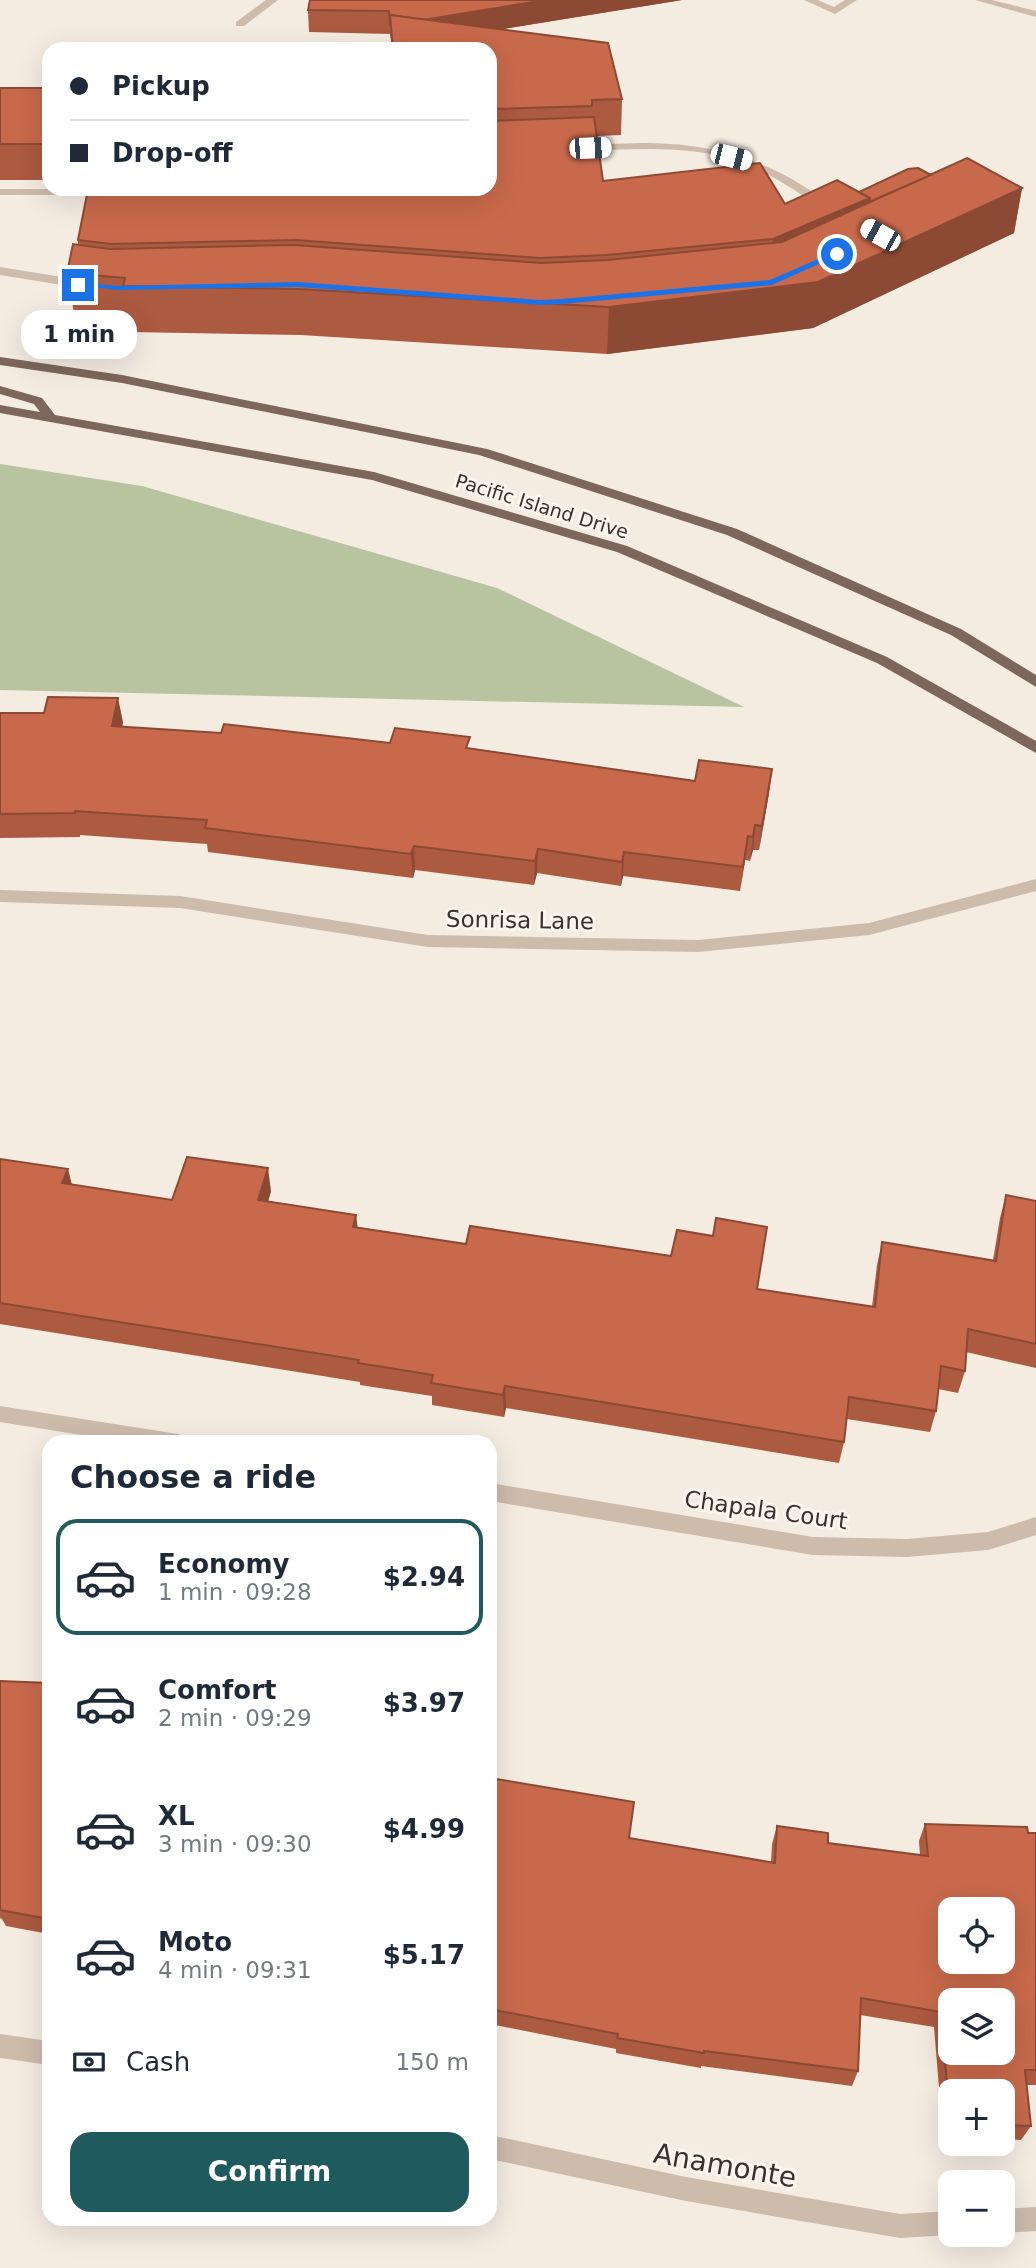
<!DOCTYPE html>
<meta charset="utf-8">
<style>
:root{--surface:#fff;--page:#f6f6f7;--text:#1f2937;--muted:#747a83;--line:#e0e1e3;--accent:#1f5a5e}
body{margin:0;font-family:"DejaVu Sans",sans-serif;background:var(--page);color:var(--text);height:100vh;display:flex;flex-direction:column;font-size:26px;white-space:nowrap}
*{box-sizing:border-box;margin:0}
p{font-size:23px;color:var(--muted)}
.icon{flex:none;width:38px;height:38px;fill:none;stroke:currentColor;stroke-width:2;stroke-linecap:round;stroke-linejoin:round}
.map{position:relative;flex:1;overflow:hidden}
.sheet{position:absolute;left:42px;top:1435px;width:455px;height:791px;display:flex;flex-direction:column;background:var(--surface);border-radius:21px;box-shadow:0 7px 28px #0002}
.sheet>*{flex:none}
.hud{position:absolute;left:42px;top:42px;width:455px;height:154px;border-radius:21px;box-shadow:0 7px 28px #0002;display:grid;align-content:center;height:154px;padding:0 28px;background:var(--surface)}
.tools{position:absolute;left:938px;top:1897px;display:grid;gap:14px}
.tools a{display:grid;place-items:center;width:77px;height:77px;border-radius:14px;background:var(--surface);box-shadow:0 7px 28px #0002;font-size:35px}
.end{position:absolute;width:32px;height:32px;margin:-16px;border:9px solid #1a73e8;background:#fff;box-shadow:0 0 0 4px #fff}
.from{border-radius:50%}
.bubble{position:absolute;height:49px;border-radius:21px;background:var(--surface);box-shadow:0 7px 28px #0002;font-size:23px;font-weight:600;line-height:49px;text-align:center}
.car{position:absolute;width:21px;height:42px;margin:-21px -10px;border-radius:9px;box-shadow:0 0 5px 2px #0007;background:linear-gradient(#fff 24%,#345 0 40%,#fff 0 76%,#345 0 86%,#fff 0)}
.hud b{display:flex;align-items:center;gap:24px;height:66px;font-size:26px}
.hud b+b{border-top:2px solid var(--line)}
.hud i{width:18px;height:18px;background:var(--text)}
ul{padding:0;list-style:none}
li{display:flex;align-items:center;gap:21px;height:116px;margin:0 14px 10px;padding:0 14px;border:4px solid transparent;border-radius:21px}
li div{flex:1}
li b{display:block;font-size:26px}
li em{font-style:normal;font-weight:600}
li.current{border-color:var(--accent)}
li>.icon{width:63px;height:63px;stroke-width:1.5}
h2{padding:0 28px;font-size:32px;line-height:84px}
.pay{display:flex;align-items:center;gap:18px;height:77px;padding:0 28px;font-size:26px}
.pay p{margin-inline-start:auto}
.cta{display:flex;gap:14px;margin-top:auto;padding:14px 28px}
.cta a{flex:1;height:80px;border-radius:21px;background:var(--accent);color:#fff;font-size:28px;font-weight:600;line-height:80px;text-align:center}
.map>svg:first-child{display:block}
.green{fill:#b8c4a0}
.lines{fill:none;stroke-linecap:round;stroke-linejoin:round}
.minor{fill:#cdbbac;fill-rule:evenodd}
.major{fill:#7d675c;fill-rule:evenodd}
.wall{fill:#ac5a40}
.shaded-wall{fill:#8c4a34}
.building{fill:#c8694b;stroke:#8c4a34;stroke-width:2;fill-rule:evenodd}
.route{fill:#1a73e8}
.labels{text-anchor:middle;stroke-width:6;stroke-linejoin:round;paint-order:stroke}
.far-street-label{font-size:19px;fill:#3b302b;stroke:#fbf5ee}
.street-label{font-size:23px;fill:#3b302b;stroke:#fbf5ee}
.near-street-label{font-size:28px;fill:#3b302b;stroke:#fbf5ee}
</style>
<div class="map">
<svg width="1036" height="2268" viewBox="0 0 1036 2268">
<rect width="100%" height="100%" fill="#f4ebe1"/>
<path class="green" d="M0 464 142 486 497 588 744 707 0 690Z"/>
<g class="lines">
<g class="minor">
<path d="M266 0H278L244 26H236V22Z"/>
<path d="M804 0H818L834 7 845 0H857L835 14Z"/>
<path d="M975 0H992L1036 11V17Z"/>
<path d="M640 143C699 143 749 153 800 184 810 191 823 197 832 205L822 207C796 192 771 173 742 163 689 143 631 150 576 151L570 148 576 145Z"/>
<path d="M0 189H112L116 192 110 195H0Z"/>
<path d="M0 267 93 282 99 286 93 290 0 275Z"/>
<path d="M1036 879V891L869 935 698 952 428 947 180 908 0 902V890L180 896 428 935 698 940 869 923Z"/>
<path d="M0 1406 178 1434 185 1436 188 1442H125L0 1422Z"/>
<path d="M490 1483 813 1537 907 1539 988 1532 1036 1517V1535L988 1550 907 1557 813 1555 490 1501Z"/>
<path d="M0 2034 49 2041V2065L0 2058Z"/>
<path d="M490 2135 686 2177 900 2214 950 2211 951 2235 900 2238 686 2201 490 2159Z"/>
<path d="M1036 2207V2231L1003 2233V2209Z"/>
</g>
<g class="major">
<path d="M0 357 122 375 487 449 737 529 961 629 1036 675V687L951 635 727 535 479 455 122 383 0 365Z"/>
<path d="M0 386 42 398 55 415 374 472 627 546 887 657 1036 741V753L877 663 617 552 372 480 0 413V405L40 412 34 404 0 394Z"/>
</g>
</g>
<g class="wall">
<path d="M682 0 502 29 622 99 621 135 597 136 603 181 785 204 859 192 931 175 1022 188 1014 233 813 328 607 354 301 335 130 332 128 324 75 319 67 273 78 244V240L490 189V49H392L390 34 309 32 308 10Z"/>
<rect x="0" y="88" width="49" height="92"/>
<path d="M0 713 123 722 122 727 470 748 695 781 772 769 769 793 759 850H753L750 861 745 860 740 891 623 876 621 886 537 873 534 885 415 870 413 878 208 852 207 844 80 835V837L0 838Z"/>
<path d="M0 1159 72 1184 172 1200 271 1191 268 1201 356 1215 357 1227 872 1307 877 1265 882 1242 993 1260 1000 1218 1006 1195 1036 1201V1368L966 1352 965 1371 958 1393 938 1389 936 1411 930 1432 847 1419 844 1442 839 1463 506 1408 504 1417 432 1405V1396L360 1385V1382L0 1324Z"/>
<path d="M0 1681 49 1683V1934L6 1926 2 1919 0 1918Z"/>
<path d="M490 1778 630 1838 771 1863 772 1844 777 1826 828 1843 920 1855 919 1841 925 1824 1036 1833V2085H1026L1031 2126 1021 2140 1003 2139V2091H950V2137L943 2136 934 2027 860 2015 858 2071 852 2086 701 2066V2068L616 2053V2049L490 2024Z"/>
</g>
<g class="shaded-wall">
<path d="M545 0H682L393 47 391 25Z"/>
<path d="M1022 188 1014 233 813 328 607 354 609 307Z"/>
<path d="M870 198 865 235 769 276 773 239Z"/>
<path d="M118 698 123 722 117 751 112 726Z"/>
<path d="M772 769 769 793 759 850 762 826Z"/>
<path d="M755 825 753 850 750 861 753 837Z"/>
<path d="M748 836 745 860 740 891 743 867Z"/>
<path d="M414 846 415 870 413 878 411 854Z"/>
<path d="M538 849 537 873 534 885 535 861Z"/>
<path d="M624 852 623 876 621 886 622 862Z"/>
<path d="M268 1168 271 1191 262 1223 258 1200Z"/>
<path d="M68 1169 74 1193 62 1183Z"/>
<path d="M356 1215 359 1238 353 1227Z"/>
<path d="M505 1386 506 1408 504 1417 503 1395Z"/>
</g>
<g class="building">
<path d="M310 0H545L423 20 390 15V25L389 11 308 10Z"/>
<path d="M390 15 608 43 622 99 592 100V106L490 109V49H393Z"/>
<rect x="0" y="88" width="49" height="56"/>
<path d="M594 117 603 181 760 163 785 204 837 180 870 198 773 239 607 255 540 258 295 240 111 244 78 240 88 189H490V121Z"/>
<path d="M967 158 1022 188 818 282 609 307 298 289 123 286 125 278 67 273 73 244 110 249 294 245 541 263 608 260 782 242Z"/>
<path d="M918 168 931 175 869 202 870 198 859 192 908 169Z"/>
<path d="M48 697 118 698 112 726 221 733 224 724 390 743 395 728 470 737 466 748 695 781 699 760 772 769 762 826 755 825 753 837 748 836 743 867 624 852 622 862 538 849 535 861 414 846 411 854 205 828 207 820 75 811V813L0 814V713H44Z"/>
<path d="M187 1157 268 1168 258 1200 356 1215 353 1227 466 1244 470 1226 671 1256 677 1230 713 1236 716 1218 767 1227 757 1289 875 1307 882 1242 996 1261 1006 1195 1036 1201V1344L968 1329 965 1371 941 1366 936 1411 849 1397 844 1442 505 1386 503 1395 431 1383 433 1375 358 1363 359 1360 0 1303V1159L68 1169 62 1183 172 1200Z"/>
<path d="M0 1681 49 1683V1919L0 1910Z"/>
<path d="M490 1778 634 1802 629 1838 775 1863 777 1826 828 1833V1843L928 1856 925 1824 1027 1827 1028 1833H1036V2070H1025L1031 2126 1003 2125V2091H950V2120L941 2012 861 1998 858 2071 704 2051V2053L617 2038 618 2034 490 2009ZM950 1909H1003V1962H950ZM950 2000H1003V2053H950Z"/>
</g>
<path class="route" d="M834 252 841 254 772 285 562 304 540 305 298 287 117 290 74 285 78 282 117 286 298 282 540 300 562 299 770 280Z"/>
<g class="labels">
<g class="far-street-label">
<text transform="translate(542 506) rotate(17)" y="7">Pacific Island Drive</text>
</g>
<g class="street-label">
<text transform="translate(520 920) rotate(1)" y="8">Sonrisa Lane</text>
<text transform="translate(766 1510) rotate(8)" y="8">Chapala Court</text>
</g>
<g class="near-street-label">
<text transform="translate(725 2165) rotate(10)" y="10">Anamonte</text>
</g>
</g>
</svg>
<div class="tools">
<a><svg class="icon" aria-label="locate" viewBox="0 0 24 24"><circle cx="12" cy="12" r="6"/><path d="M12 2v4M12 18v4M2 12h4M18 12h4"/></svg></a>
<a><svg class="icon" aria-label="layers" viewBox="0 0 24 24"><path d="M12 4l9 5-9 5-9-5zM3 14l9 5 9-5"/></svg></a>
<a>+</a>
<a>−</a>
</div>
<i class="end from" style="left:837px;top:254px"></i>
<i class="end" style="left:78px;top:285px"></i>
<div class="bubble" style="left:21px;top:310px;width:116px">1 min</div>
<i class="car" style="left:590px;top:148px;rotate:88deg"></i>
<i class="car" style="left:731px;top:157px;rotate:104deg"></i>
<i class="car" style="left:880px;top:235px;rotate:299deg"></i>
<div class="hud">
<b><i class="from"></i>Pickup</b>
<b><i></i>Drop-off</b>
</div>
<section class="sheet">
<h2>Choose a ride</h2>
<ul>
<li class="current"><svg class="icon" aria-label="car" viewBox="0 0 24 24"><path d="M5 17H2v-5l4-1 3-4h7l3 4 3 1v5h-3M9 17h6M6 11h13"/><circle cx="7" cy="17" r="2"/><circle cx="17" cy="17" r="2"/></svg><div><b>Economy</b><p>1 min · 09:28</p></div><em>$2.94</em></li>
<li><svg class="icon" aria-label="car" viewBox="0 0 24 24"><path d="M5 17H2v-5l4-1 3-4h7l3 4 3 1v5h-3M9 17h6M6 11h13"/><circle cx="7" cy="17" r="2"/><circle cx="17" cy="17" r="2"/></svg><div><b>Comfort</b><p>2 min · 09:29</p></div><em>$3.97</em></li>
<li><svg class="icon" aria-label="car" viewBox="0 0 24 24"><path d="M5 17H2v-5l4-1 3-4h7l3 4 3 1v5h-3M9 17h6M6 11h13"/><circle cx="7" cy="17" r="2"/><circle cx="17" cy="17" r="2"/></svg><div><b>XL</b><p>3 min · 09:30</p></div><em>$4.99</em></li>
<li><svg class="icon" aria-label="car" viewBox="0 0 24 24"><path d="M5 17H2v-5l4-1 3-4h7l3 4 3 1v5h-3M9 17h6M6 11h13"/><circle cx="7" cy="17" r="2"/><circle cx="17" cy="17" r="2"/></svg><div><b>Moto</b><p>4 min · 09:31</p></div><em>$5.17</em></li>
</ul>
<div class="pay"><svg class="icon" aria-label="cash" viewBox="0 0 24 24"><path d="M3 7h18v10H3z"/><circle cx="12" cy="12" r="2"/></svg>Cash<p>150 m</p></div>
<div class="cta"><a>Confirm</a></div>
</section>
</div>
